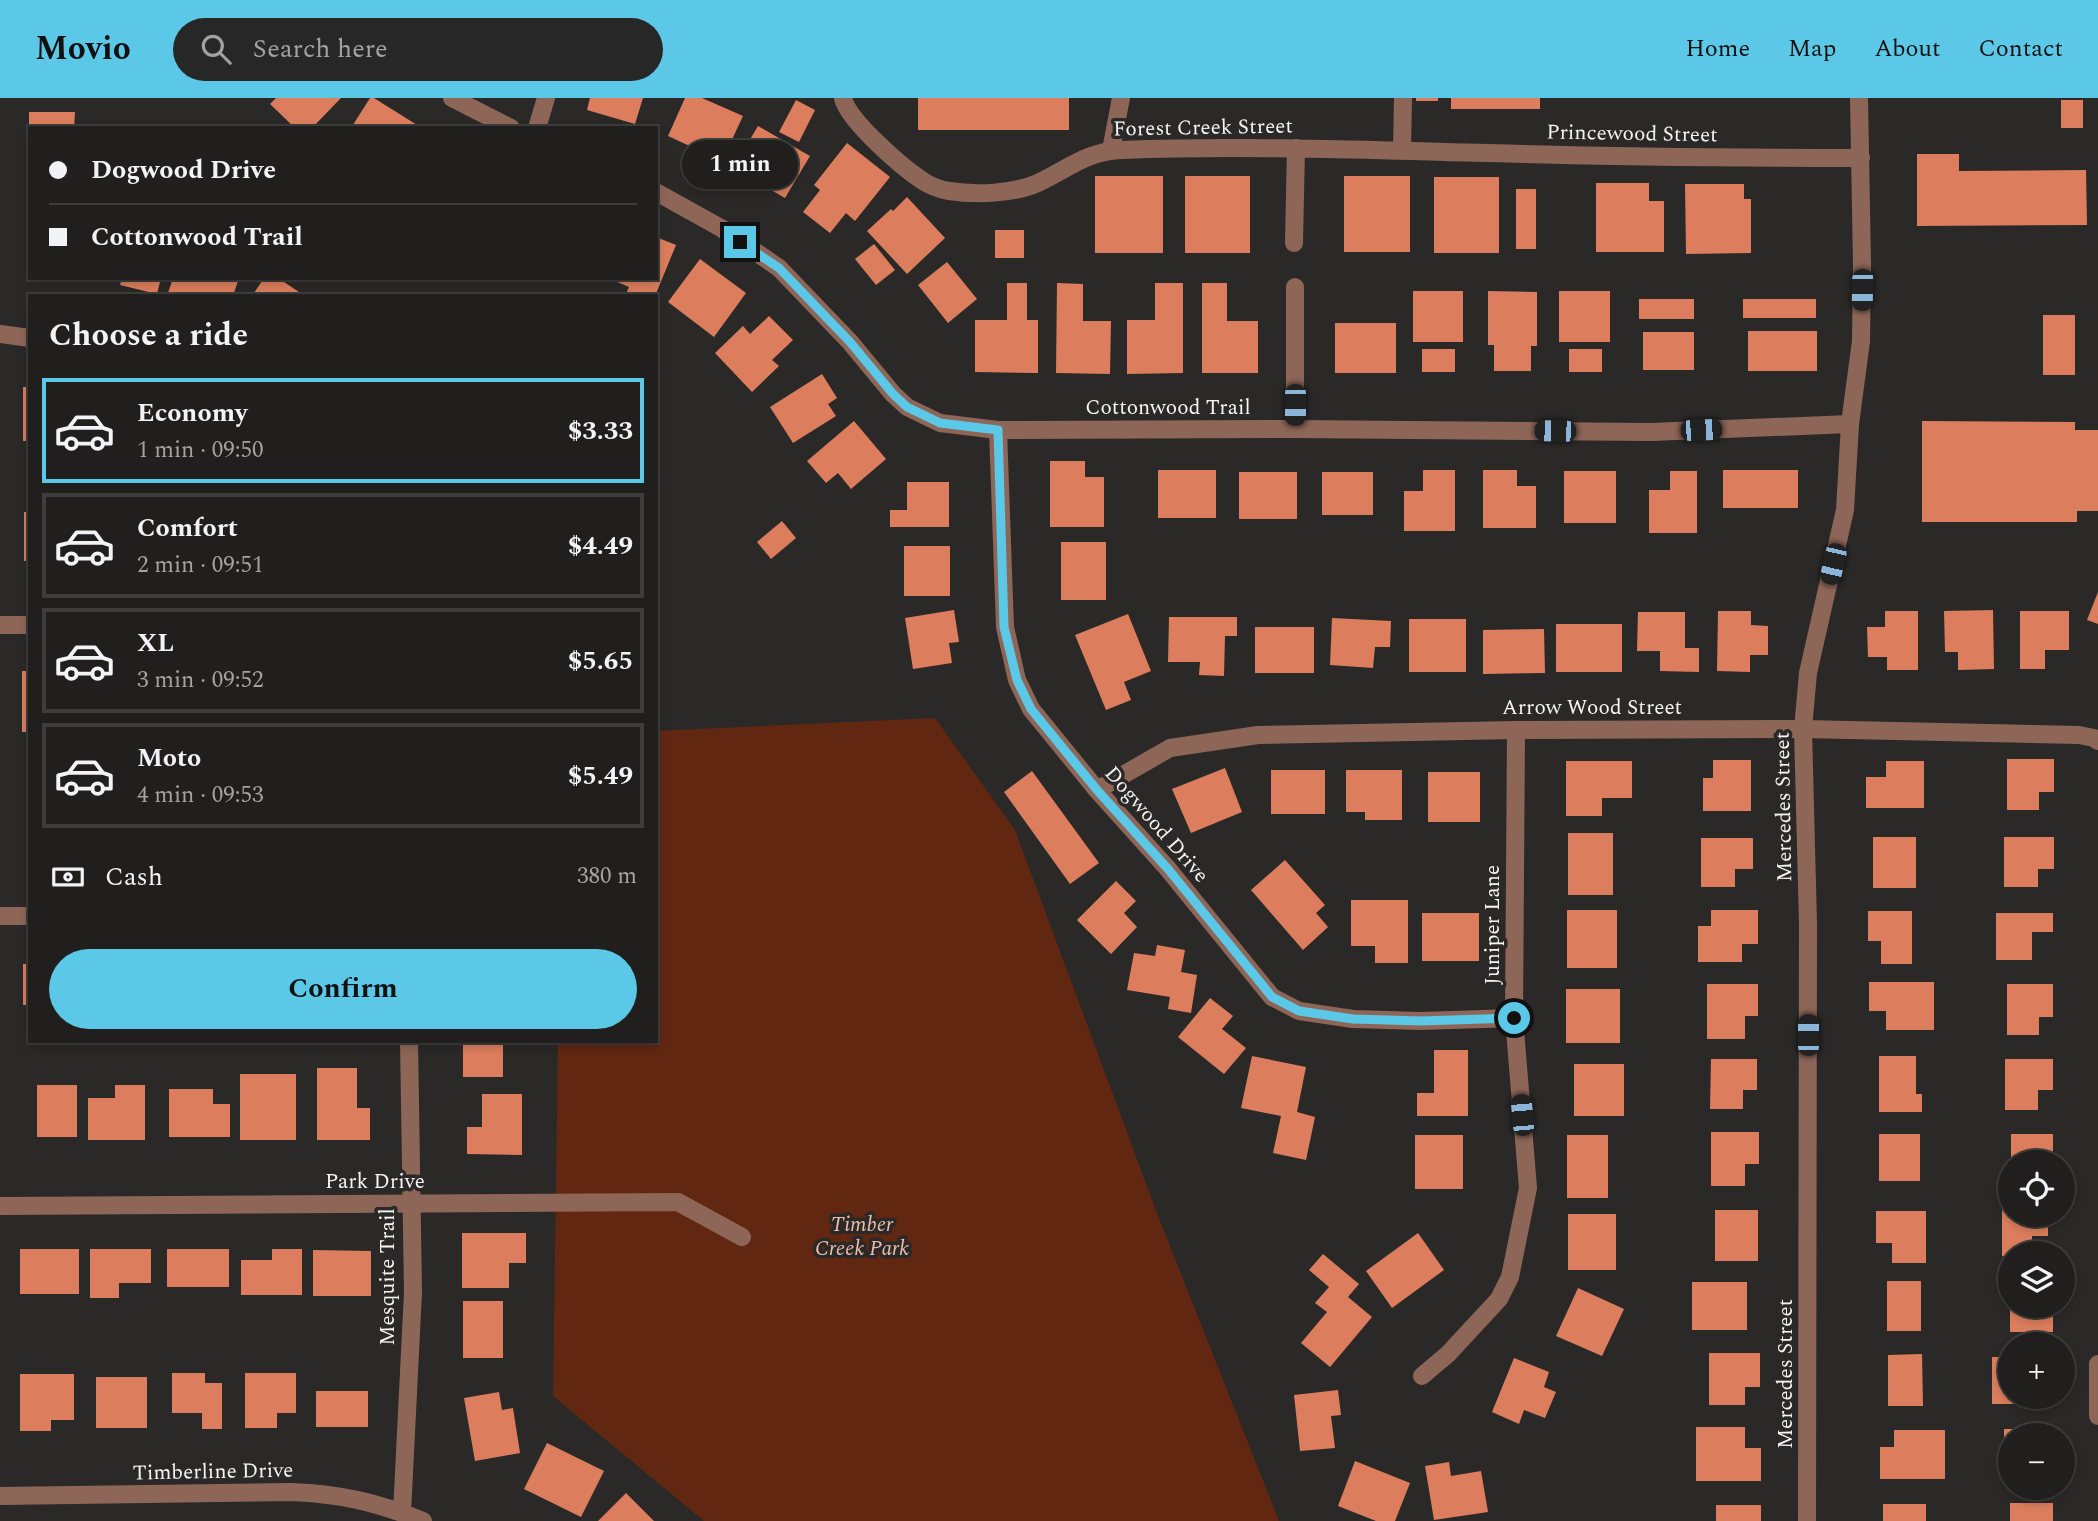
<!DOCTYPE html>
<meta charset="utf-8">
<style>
:root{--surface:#201f1e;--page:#282727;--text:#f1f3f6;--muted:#a2a2a4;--line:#3d3d3c;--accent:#5bc8e7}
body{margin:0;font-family:Spectral,serif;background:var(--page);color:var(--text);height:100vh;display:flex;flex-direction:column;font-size:26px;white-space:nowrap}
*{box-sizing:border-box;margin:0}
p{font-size:23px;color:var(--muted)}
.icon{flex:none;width:38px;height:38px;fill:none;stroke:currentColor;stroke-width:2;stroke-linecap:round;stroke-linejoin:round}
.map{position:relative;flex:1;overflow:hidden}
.side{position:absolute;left:28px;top:196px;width:630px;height:749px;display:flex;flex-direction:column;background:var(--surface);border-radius:0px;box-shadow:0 4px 10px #0003,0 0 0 2px var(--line)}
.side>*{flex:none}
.guide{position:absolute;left:28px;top:28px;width:630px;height:154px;border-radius:0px;box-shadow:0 4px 10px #0003,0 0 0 2px var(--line);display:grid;align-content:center;height:154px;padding:0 21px;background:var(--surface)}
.tools{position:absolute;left:1998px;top:1052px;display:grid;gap:14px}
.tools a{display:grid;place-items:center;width:77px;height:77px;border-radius:50%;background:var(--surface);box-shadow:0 4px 10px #0003,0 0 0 2px var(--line);font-size:35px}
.end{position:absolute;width:32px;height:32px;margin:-16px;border:9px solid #5bc8e7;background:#111;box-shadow:0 0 0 4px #111}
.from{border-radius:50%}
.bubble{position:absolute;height:49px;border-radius:24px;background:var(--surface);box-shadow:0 4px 10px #0003,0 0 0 2px var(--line);font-size:23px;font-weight:700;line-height:49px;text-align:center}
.car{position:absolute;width:21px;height:42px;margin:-21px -10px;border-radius:9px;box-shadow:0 0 5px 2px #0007;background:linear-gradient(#222 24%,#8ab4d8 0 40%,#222 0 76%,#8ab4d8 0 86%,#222 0)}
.guide b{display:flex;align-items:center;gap:24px;height:66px;font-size:26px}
.guide b+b{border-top:2px solid var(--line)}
.guide i{width:18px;height:18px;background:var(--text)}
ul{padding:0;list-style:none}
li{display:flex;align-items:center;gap:21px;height:105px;margin:0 14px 10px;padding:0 7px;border:4px solid var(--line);border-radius:0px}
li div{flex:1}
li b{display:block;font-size:26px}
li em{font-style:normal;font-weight:700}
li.selected{border-color:var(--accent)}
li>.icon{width:63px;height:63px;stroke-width:1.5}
h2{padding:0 21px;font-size:32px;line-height:84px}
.pay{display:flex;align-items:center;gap:18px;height:77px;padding:0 21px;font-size:26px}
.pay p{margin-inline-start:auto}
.primary-button{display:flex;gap:14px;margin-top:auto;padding:14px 21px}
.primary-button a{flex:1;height:80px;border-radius:42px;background:var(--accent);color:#111;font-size:28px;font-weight:700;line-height:80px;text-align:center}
header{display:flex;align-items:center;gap:42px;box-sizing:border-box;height:98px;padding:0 35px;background:var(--accent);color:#111}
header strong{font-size:33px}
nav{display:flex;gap:38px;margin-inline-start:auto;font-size:24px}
.search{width:490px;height:63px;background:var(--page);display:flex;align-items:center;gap:18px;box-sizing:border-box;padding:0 24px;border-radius:38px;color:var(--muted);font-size:26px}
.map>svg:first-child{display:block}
.green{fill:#622711}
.building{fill:#dc7e5d}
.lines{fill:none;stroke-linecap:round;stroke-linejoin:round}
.minor{stroke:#8e6658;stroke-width:18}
.route{stroke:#5bc8e7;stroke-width:9}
.labels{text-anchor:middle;stroke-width:7;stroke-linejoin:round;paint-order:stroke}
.street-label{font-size:21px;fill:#f5f3f3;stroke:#2b2928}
.park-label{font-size:21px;font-style:italic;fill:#efbead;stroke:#2b2928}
</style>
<header>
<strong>Movio</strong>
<div class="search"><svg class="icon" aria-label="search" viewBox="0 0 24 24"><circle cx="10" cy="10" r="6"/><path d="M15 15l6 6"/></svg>Search here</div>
<nav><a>Home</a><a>Map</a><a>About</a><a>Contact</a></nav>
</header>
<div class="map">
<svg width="2098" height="1423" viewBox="0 0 2098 1423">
<rect width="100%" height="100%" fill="#2b2928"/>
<path class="green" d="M935 620 1015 732 1158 1118 1279 1423H704L553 1298 558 943H656V633Z"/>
<g class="building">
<path d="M276 0H341L312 30H295L270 6Z"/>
<path d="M370 0H374L417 27 416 30H351Z"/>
<path d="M590 0H643L635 26 587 12Z"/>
<path d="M685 0H702L743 18 722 63 668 38Z"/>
<rect x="918" y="0" width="151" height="32"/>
<rect x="1416" y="0" width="22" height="3"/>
<rect x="1451" y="0" width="89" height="11"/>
<path d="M796 2 815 12 799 44 779 34Z"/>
<rect x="2061" y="2" width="22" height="28"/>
<path d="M29 14H75L74 30H29Z"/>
<path d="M758 28 810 58 785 100 733 70Z"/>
<path d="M847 45 890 79 855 123 846 115 830 135 803 114 820 92 814 87Z"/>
<path d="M1917 56H1959V73L2086 72 2087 127 1917 128Z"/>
<rect x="1095" y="78" width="68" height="77"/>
<rect x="1185" y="78" width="65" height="77"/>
<rect x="1344" y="78" width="66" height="76"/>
<rect x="1434" y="79" width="65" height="76"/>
<path d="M1596 85H1649V103H1664V154H1596Z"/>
<path d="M1685 86H1744V101H1751V155L1686 156Z"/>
<rect x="1516" y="91" width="20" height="60"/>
<path d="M907 99 945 140 907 176 867 133 891 111 893 113Z"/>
<rect x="995" y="132" width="29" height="28"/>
<path d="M656 139 676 147 655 198H625L629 189 608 180H656Z"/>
<path d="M874 146 895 172 876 187 855 161Z"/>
<path d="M700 161 746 195 714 239 668 204Z"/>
<path d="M947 164 977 201 948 225 918 187Z"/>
<path d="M122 180H161L157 196 120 187Z"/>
<path d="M173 180H239L233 198H167Z"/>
<path d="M264 180H278L305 198H252Z"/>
<path d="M1007 185H1027V222H1038V275L975 274V222H1007Z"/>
<path d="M1057 185 1083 186V223H1111L1110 276 1056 275Z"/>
<path d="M1155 185H1183V275L1127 276V222H1155Z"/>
<path d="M1202 185H1227V223H1258V275H1202Z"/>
<rect x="1413" y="193" width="50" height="51"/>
<path d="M1488 193 1537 194V248H1531V273H1494V247H1488Z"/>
<rect x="1559" y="193" width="51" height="51"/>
<rect x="1639" y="201" width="55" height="20"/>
<rect x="1743" y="201" width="73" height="19"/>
<rect x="2043" y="217" width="32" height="60"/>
<path d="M769 218 793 242 772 262 779 268 752 294 715 255 743 228 750 236Z"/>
<rect x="1335" y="225" width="61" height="50"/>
<rect x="1748" y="233" width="69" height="40"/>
<rect x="1643" y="234" width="51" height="38"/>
<rect x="1422" y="251" width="33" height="23"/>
<rect x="1569" y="251" width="33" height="23"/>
<path d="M822 276 837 300 828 306 836 318 793 345 770 309Z"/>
<rect x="23" y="289" width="7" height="54"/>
<path d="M854 323 886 361 851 391 838 375 826 385 807 363Z"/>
<path d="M1922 323 2075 324V332H2098V413H2077V424H1922Z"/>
<path d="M1050 363H1085V379H1104V429H1050Z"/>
<rect x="1158" y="372" width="58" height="48"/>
<path d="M1423 372H1455V433H1404V393H1423Z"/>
<path d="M1483 372H1517V388H1536V430H1483Z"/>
<rect x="1723" y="372" width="75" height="38"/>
<rect x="1564" y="373" width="52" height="52"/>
<path d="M1670 373H1697V435H1649V392H1670Z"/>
<rect x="1239" y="374" width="58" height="47"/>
<rect x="1322" y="374" width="51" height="43"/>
<path d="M907 384H949V429H890V412H907Z"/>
<rect x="24" y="414" width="6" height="49"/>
<path d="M782 423 796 440 771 461 757 444Z"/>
<rect x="1061" y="444" width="45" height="58"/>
<rect x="904" y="448" width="46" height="50"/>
<path d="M2098 494V526L2087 522Z"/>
<path d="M954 512 959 544 949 545 952 565 913 571 905 520Z"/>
<path d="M1993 512 1994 571 1958 572V554H1945L1944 513Z"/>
<path d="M1718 513H1751V527L1768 528V557H1750V574L1717 573Z"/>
<path d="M1885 513H1918V572H1887V559H1868L1867 529H1885Z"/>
<path d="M2020 513H2069V552H2045V571H2020Z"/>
<path d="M1638 514H1685V550H1699V574L1660 573V553H1637Z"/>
<path d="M1128 516 1151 573 1124 584 1131 602 1106 612 1075 537Z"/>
<path d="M1169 519H1237V538H1225L1224 578 1199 577 1200 564H1168Z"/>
<path d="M1332 520 1391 523 1390 549H1375L1373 570 1330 567Z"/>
<rect x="1409" y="521" width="57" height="53"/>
<rect x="1556" y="526" width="66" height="48"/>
<rect x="1255" y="529" width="59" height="46"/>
<path d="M1544 531 1545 575 1483 576V532Z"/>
<rect x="22" y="573" width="8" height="61"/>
<path d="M2007 661H2054V694H2039V712H2007Z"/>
<path d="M1713 662H1751V713H1703V680H1713Z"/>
<path d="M1566 663H1632V700H1602V718H1566Z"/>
<path d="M1886 663H1924V710H1866V679H1886Z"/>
<path d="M1225 670 1242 714 1191 735 1172 691Z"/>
<rect x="1271" y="672" width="54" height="44"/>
<path d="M1346 672H1402V722H1365V714H1346Z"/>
<path d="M1032 673 1099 765 1070 786 1004 694Z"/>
<rect x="1428" y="674" width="52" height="50"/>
<rect x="1568" y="735" width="45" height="62"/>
<rect x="1873" y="739" width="43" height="51"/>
<path d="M2004 739H2054V771H2038V789H2004Z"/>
<path d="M1701 740H1753V771H1735V789H1701Z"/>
<path d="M1285 762 1325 807 1316 815 1328 829 1303 852 1251 792Z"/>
<path d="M1116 783 1136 803 1124 815 1137 829 1111 856 1077 822Z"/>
<path d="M1351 802H1408V865H1375V848H1351Z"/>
<rect x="1567" y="812" width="50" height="58"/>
<path d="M1711 812H1758V846H1742V864H1698V828H1711Z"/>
<path d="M1868 813H1912V866H1881V843H1868Z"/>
<rect x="1422" y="815" width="57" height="48"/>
<path d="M1996 815H2053V834H2032V862H1996Z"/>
<path d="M1157 847 1185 852 1181 874 1197 877 1191 915 1168 911 1170 899 1127 892 1134 855 1155 858Z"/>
<rect x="23" y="866" width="7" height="41"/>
<path d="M1869 884H1934V932H1886V913H1869Z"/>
<path d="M1707 886H1758V918H1745V941H1707Z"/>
<path d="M2007 886H2053V919H2039V937H2007Z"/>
<rect x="1566" y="891" width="54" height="54"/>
<path d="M1210 900 1233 918 1222 931 1246 950 1224 976 1178 939Z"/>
<rect x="463" y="943" width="40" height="36"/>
<path d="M1434 952H1468V1018H1417V995H1434Z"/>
<path d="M1252 958 1306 969 1297 1014 1315 1019 1306 1062 1273 1055 1281 1018 1241 1010Z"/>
<path d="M1879 958H1916V996H1922V1014H1879Z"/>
<path d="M1711 961H1757V992H1743V1011H1710Z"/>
<path d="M2005 961H2053V992H2038V1012H2005Z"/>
<rect x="1574" y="966" width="50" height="52"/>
<path d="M317 970H357V1010H370V1042H317Z"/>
<rect x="240" y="976" width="56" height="66"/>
<rect x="37" y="987" width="40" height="52"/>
<path d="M115 987H145V1042H88V1000H115Z"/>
<path d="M169 991H213V1006H230V1039H169Z"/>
<path d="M482 996H522V1057L467 1056V1029H482Z"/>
<path d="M1711 1034H1759V1066H1745V1088H1711Z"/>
<rect x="1879" y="1036" width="41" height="47"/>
<rect x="2011" y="1036" width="42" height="28"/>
<rect x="1415" y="1037" width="48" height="54"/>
<rect x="1567" y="1037" width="41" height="63"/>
<path d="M2002 1111H2011V1116H2048V1138H2032V1155H2011V1158H2002Z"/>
<rect x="1715" y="1112" width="43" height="51"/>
<path d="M1876 1113H1926V1165H1892V1145H1876Z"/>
<rect x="1568" y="1116" width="48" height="56"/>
<path d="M462 1135H526V1165H509V1190H462Z"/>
<path d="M1418 1135 1444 1172 1392 1210 1366 1173Z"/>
<rect x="20" y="1151" width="59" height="45"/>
<path d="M90 1151H151V1185H119V1200H90Z"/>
<rect x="167" y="1151" width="62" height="38"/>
<path d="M272 1151H302V1197H241V1162H272Z"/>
<path d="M313 1152 371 1153V1198H313Z"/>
<path d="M1323 1156 1359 1186 1348 1199 1372 1219 1330 1269 1301 1245 1327 1214 1315 1205 1329 1189 1309 1172Z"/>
<rect x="1887" y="1183" width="34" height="50"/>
<rect x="1692" y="1184" width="55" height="48"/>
<path d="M1578 1190 1624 1211 1602 1258 1556 1238Z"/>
<rect x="463" y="1203" width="40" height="57"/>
<rect x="2010" y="1208" width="43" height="26"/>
<path d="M1709 1255H1760V1289H1745V1307H1709Z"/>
<path d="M1922 1256 1923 1308H1888V1257Z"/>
<path d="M1992 1259H2011V1298H2036V1306H1992Z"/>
<path d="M1514 1260 1549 1274 1544 1289 1556 1294 1545 1320 1524 1312 1519 1326 1492 1314Z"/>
<path d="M172 1275H205V1285H222V1331H202V1315H172Z"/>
<path d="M245 1275H296V1315H277V1330H245Z"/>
<path d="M20 1276H74V1322H51V1333H20Z"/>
<rect x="96" y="1279" width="51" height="51"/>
<path d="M1338 1292 1341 1317 1331 1318 1335 1350 1300 1353 1294 1297Z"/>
<rect x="316" y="1293" width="52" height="36"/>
<path d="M499 1294 502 1312 513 1310 520 1355 475 1363 464 1300Z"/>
<path d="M1696 1329H1745V1350H1761V1383H1696Z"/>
<path d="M2004 1331H2055V1337H2011V1382H2004Z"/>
<path d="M1894 1332H1945V1381H1880V1349H1894Z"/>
<path d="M547 1345 604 1373 581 1419 524 1391Z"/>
<path d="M1355 1363 1410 1385 1395 1423H1376L1338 1408Z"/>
<path d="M1449 1364 1451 1378 1481 1373 1488 1414 1434 1422 1425 1368Z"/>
<path d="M626 1395 654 1423H598Z"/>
<rect x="2010" y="1405" width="43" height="18"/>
<rect x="1883" y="1406" width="43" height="17"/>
<rect x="1716" y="1407" width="45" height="16"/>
</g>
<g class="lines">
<g class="minor">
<path d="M452 0 511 30"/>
<path d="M843 0C848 23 907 74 928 86 934 89 942 92 949 93 976 97 1013 96 1038 85 1068 71 1087 53 1122 52 1256 47 1390 53 1524 56 1636 59 1749 60 1861 60"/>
<path d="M537 30 546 0"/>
<path d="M1111 52 1121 0"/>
<path d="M1402 52 1403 0"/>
<path d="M656 94 721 130 779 170 850 244 893 296 907 309 940 325 998 332 1295 331 1651 334 1850 326"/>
<path d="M1294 145 1296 50"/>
<path d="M0 236 30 240"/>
<path d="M1295 331V189"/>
<path d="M998 332 1005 529 1017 582 1031 611 1097 692 1168 771 1272 899 1299 913 1353 921 1421 923 1514 920"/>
<path d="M0 527H30"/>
<path d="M1097 692 1170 650 1258 637 1516 632 1803 631 2079 637 2094 640 2098 643"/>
<path d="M0 818H30"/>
<path d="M0 1108 678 1104 742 1139"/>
<path d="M2098 1266V1318"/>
<path d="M1422 1278 1448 1256 1499 1201 1510 1179 1528 1090 1514 920 1516 632"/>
<path d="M0 1398 291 1394C341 1396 376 1404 423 1423"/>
<path d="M402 1415 413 1194 409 943"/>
<path d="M1807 1423 1808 826 1803 631 1808 575 1845 412 1850 326 1861 243 1862 166 1859 0"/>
</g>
</g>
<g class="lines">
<path class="route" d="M740 144 779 170 850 244 893 296 907 309 940 325 998 332 1004 529 1017 582 1031 611 1097 692 1168 771 1272 899 1299 913 1353 921 1421 923 1514 920"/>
</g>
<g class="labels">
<g class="street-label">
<text transform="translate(1203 29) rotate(-1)" y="7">Forest Creek Street</text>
<text transform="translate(1632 35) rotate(1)" y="7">Princewood Street</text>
<text x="1168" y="316">Cottonwood Trail</text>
<text x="1592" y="616">Arrow Wood Street</text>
<text transform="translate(1783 709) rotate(-91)" y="7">Mercedes Street</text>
<text transform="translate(1157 726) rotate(49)" y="7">Dogwood Drive</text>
<text transform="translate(1492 827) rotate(-90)" y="7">Juniper Lane</text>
<text x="375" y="1090">Park Drive</text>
<text transform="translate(387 1179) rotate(-90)" y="7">Mesquite Trail</text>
<text transform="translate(1785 1276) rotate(-90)" y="7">Mercedes Street</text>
<text transform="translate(213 1373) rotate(-1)" y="7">Timberline Drive</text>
</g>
<g class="park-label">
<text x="862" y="1133">Timber<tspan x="862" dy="24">Creek Park</tspan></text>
</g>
</g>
</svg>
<div class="tools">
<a><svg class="icon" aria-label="locate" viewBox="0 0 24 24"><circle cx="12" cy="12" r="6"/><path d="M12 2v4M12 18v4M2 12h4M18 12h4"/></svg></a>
<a><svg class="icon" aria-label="layers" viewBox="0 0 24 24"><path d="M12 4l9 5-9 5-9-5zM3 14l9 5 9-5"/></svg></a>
<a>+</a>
<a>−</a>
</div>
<i class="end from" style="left:1514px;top:920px"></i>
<i class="end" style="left:740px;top:144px"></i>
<div class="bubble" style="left:682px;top:42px;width:116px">1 min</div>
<i class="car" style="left:1862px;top:192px;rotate:181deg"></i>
<i class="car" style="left:1295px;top:307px;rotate:180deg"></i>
<i class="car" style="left:1701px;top:332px;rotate:88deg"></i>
<i class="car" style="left:1555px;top:333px;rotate:271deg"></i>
<i class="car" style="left:1833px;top:466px;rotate:193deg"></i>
<i class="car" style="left:1808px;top:937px;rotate:0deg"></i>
<i class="car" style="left:1522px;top:1017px;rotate:355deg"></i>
<div class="guide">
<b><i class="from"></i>Dogwood Drive</b>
<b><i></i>Cottonwood Trail</b>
</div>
<section class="side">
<h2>Choose a ride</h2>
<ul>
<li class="selected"><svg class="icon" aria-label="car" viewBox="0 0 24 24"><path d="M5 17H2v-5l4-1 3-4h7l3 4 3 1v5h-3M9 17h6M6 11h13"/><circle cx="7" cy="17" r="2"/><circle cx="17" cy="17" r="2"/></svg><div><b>Economy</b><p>1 min · 09:50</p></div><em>$3.33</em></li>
<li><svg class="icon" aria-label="car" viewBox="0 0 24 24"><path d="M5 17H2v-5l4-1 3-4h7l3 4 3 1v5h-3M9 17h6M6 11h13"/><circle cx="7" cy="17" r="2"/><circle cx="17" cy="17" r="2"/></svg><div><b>Comfort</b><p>2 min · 09:51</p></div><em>$4.49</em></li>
<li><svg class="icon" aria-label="car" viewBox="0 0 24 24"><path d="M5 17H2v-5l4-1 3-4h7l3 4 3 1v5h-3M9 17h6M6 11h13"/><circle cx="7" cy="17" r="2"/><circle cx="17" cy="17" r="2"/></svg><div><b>XL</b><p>3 min · 09:52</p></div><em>$5.65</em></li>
<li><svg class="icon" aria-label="car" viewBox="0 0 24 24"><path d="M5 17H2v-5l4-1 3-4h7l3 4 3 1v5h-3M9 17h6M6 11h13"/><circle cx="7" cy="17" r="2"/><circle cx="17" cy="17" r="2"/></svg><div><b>Moto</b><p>4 min · 09:53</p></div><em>$5.49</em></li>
</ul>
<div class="pay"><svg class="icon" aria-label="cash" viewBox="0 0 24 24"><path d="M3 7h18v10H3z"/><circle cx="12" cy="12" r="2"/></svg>Cash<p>380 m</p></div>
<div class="primary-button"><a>Confirm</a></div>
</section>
</div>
